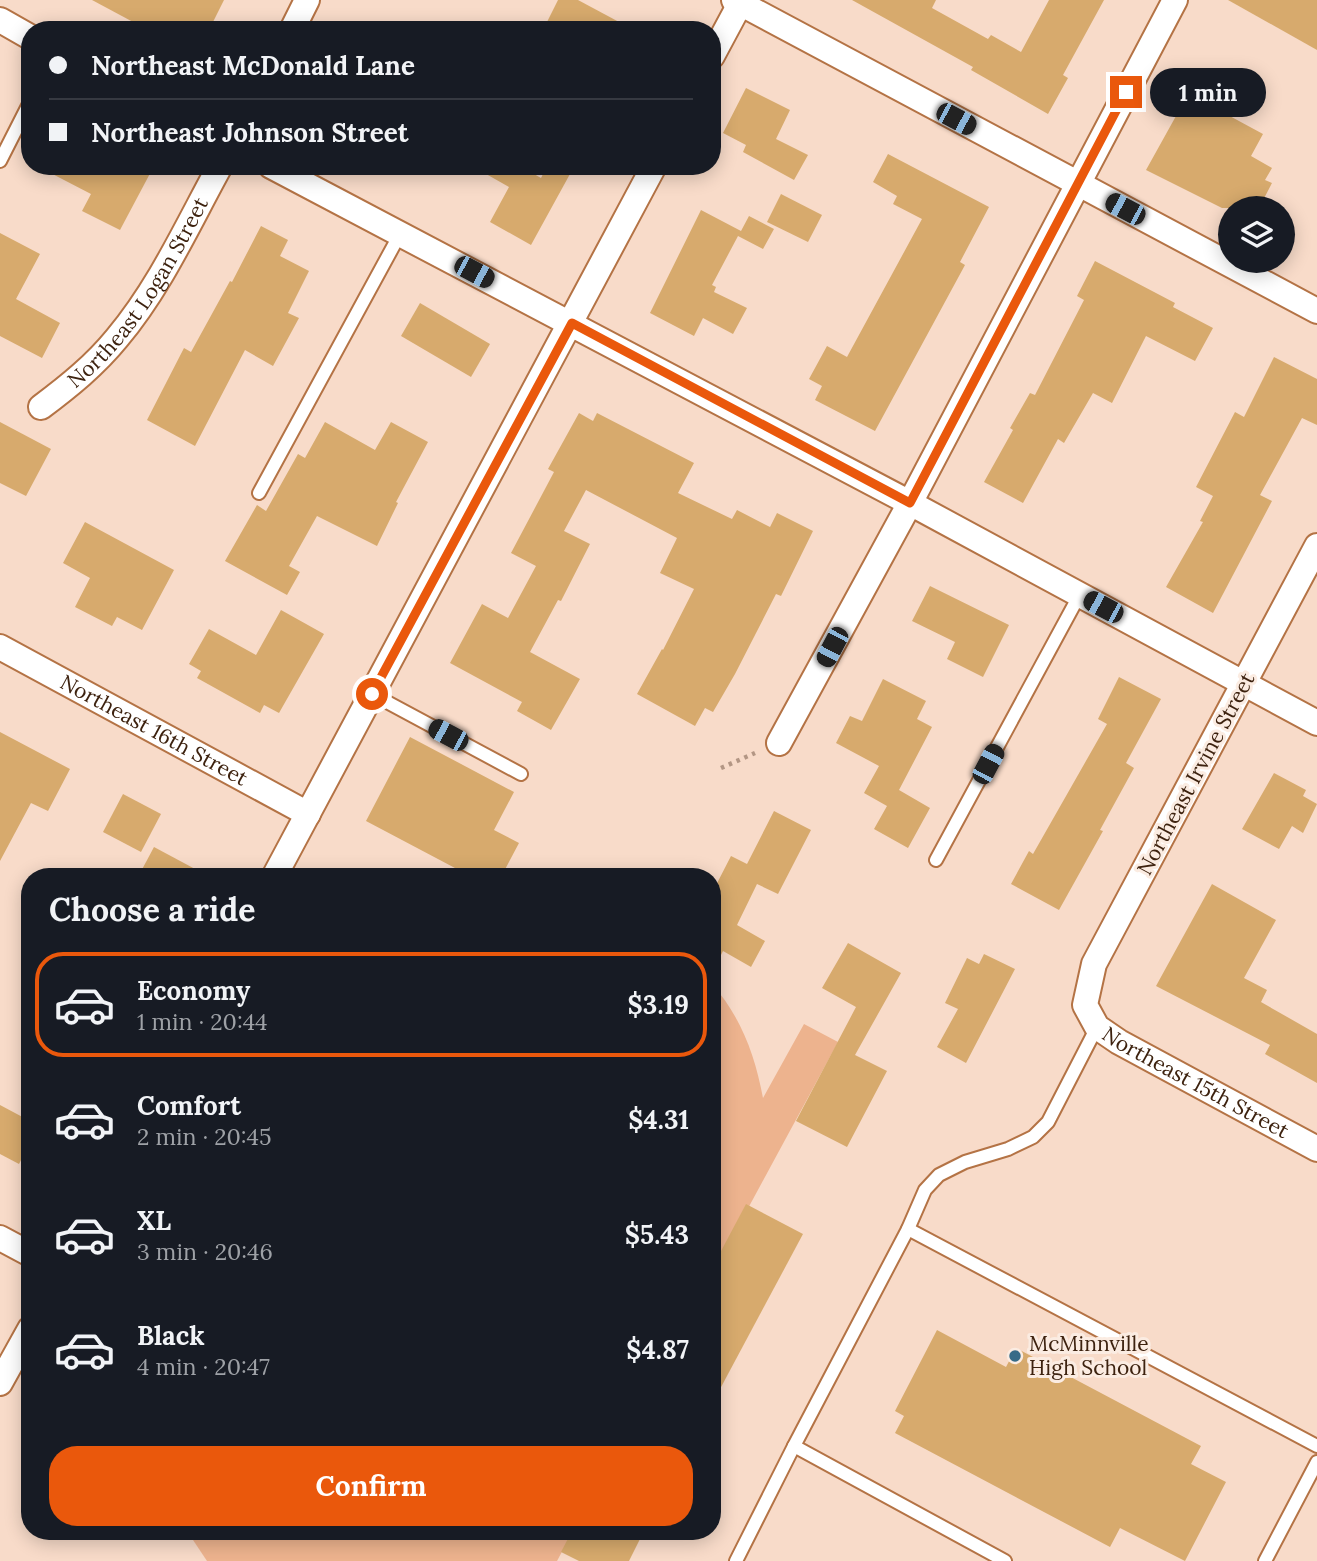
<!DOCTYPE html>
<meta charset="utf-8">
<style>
:root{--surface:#171b24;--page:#242831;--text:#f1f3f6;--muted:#9ea1a6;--line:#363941;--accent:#ea580c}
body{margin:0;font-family:Lora,serif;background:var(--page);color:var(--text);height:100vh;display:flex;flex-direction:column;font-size:26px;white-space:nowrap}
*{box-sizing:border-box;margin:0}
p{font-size:23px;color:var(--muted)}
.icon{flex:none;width:38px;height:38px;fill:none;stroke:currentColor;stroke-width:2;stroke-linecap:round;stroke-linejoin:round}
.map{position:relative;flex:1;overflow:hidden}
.drawer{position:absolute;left:21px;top:868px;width:700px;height:672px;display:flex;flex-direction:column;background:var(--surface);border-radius:28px;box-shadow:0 4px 18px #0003}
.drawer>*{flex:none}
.top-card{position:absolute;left:21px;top:21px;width:700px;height:154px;border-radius:28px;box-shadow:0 4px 18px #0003;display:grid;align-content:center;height:154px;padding:0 28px;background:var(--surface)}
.tools{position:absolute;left:1218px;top:196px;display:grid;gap:14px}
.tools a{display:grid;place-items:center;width:77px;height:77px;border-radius:50%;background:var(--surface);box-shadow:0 4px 18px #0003;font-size:35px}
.end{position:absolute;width:32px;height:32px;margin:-16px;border:9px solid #ea580c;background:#fff;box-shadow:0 0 0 4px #fff}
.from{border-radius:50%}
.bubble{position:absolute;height:49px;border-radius:24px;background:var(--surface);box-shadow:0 4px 18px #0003;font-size:23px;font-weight:700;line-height:49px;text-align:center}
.car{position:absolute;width:21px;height:42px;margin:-21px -10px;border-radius:9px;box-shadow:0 0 5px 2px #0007;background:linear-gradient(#222 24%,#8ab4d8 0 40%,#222 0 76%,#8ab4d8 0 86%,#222 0)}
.top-card b{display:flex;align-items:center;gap:24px;height:66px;font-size:26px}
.top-card b+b{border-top:2px solid var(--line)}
.top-card i{width:18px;height:18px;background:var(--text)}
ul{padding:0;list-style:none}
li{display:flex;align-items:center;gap:21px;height:105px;margin:0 14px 10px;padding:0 14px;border:4px solid transparent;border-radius:28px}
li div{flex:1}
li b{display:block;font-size:26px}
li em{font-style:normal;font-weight:700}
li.active{border-color:var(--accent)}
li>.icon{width:63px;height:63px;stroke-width:1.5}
h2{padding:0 28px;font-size:32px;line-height:84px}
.cta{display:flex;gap:14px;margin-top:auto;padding:14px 28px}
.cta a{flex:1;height:80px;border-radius:28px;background:var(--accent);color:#fff;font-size:28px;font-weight:700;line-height:80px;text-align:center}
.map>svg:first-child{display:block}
.green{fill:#edb38e}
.building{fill:#d7aa6d}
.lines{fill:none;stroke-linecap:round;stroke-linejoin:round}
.lane-casing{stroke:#b47345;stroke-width:16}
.street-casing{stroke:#b47345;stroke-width:28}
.path{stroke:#b39684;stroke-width:4.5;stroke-dasharray:3.5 5;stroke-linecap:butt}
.lane{stroke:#fff;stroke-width:12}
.street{stroke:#fff;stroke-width:24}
.route{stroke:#ea580c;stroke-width:9}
.poi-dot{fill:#376b87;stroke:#fbece2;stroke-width:2.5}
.labels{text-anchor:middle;stroke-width:6;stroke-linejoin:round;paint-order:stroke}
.street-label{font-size:21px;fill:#3d220f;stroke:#fbece2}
.poi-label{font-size:21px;fill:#3d220f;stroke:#fbece2;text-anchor:start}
</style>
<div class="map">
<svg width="1317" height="1561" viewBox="0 0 1317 1561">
<rect width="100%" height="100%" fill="#f8dbc9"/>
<g class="green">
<path d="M712 984C741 1017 755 1055 763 1098L804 1024 838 1042 712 1275Z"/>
<path d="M187 1531H573L557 1561H207Z"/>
</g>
<g class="building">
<path d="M92 0H224L209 30H148Z"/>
<path d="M558 0H578L634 30H543Z"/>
<path d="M852 0H936L932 8 988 39 991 35 1021 52 1049 0H1104L1063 75 1068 78 1048 114 971 70 973 67Z"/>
<path d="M1228 0H1317V50Z"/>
<path d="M1196 80 1233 100 1226 114 1263 134 1251 156 1272 168 1265 180 1272 183 1259 208H1222L1146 170Z"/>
<path d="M746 88 790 110 776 139 808 155 794 180 743 152 746 145 723 133Z"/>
<path d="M888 154 989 207 960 262 965 265 875 431 815 400 822 386 809 379 827 346 847 357 922 219 893 204 897 196 873 182Z"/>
<path d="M37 166H154L120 230 82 211 91 194Z"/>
<path d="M472 166H520L541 178 547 166H555L570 174 531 245 490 222 509 187Z"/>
<path d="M781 194 822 215 808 242 767 222Z"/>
<path d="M701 210 741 231 749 216 774 229 763 249 738 236 712 285 716 287 714 292 747 308 733 334 703 318 694 336 650 313Z"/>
<path d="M261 226 288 240 280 256 309 271 288 313 299 318 273 366 245 350 195 446 147 420 184 348 191 352 230 281 232 282Z"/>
<path d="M0 233 40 254 16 299 60 323 42 358 0 336Z"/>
<path d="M1095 261 1175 303 1173 307 1213 328 1195 361 1146 336 1112 403 1093 393 1064 443 1058 439 1023 503 984 482 1013 430 1010 428 1030 393 1035 395 1084 300 1077 296Z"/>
<path d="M420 303 490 344 471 377 401 336Z"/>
<path d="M1274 357 1317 379V425L1302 418 1260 495 1272 501 1213 613 1166 587 1203 522 1200 521 1213 496 1196 487 1235 412 1244 417Z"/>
<path d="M579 413 593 421 597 413 694 463 678 493 732 519 737 510 770 527 777 513 813 531 781 596 776 594 735 674 713 712 705 708 695 726 637 694 662 649 663 650 694 589 660 573 677 538 586 490 564 531 590 544 561 601 558 600 530 652 580 679 551 730 517 711 522 702 450 663 482 604 508 618 536 566 511 553 554 472 548 469Z"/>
<path d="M0 422 51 449 26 496 0 483Z"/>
<path d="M325 422 375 450 391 422 428 442 396 502 398 503 377 546 317 516 289 566 300 572 287 595 225 561 257 505 266 511 298 454 305 458Z"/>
<path d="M85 522 174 570 142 630 117 617 112 626 75 607 90 578 63 563Z"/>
<path d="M930 586 1009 625 983 677 947 659 955 642 912 621Z"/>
<path d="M281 610 324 634 279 713 264 705 260 713 197 678 201 671 189 664 209 629 256 655Z"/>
<path d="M1119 677 1161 699 1126 763 1134 768 1100 830 1103 831 1059 910 1011 884 1029 851 1033 854 1107 724 1098 719Z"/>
<path d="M883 679 926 701 917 719 932 727 899 790 930 808 908 848 874 829 887 806 864 793 879 766 836 743 850 716 862 721Z"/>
<path d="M0 732 70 769 48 811 31 803 0 861Z"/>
<path d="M410 737 514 792 494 830 519 843 501 877H472L366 821Z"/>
<path d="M1274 773 1306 790 1303 796 1317 804 1303 833 1292 826 1279 849 1242 829Z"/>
<path d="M123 794 161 814 141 852 103 832Z"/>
<path d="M774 811 811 830 778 894 757 884 737 925 765 941 751 967 723 951 712 973V893L731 856 747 864Z"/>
<path d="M154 847 210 877H138Z"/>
<path d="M1212 884 1276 920 1244 978 1267 990 1261 1002 1317 1034V1083L1265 1054 1270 1045 1156 986Z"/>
<path d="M848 943 901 973 855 1055 887 1071 847 1147 796 1121 856 1007 822 988Z"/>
<path d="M984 954 1015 969 966 1063 937 1047 958 1009 945 1003 967 958 979 964Z"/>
<path d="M0 1105 30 1121V1143L19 1164 0 1154Z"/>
<path d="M746 1204 803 1234 712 1404V1268Z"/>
<path d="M937 1330 1006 1367 1016 1348 1201 1446 1191 1464 1226 1482 1185 1561 1120 1528 1110 1547 895 1433 904 1416 895 1411Z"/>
<path d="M572 1531H644L629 1561H579L561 1552Z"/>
</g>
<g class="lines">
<defs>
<g id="lane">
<path d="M0 161 30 102"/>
<path d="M259 493 400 234"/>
<path d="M372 694 521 774"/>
<path d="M936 860 1080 594"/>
<path d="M908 1229 1317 1446"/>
<path d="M736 1561 794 1446"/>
<path d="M1005 1561 794 1446 908 1229 925 1190 939 1175 965 1162 1008 1149 1033 1137 1048 1122 1097 1027"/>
<path d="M1265 1561 1317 1462"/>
</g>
<g id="street">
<path d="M734 0 1317 311"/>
<path d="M0 20 30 37"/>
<path d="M292 30 307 0"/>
<path d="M712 56 742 0"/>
<path d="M271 166 910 503 1317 723"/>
<path id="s1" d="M41 407C69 386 95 365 117 338 160 287 188 224 220 166"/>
<path id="s2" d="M1317 546 1094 964 1085 1005 1097 1027 1119 1042 1317 1149"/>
<path id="s3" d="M0 647 308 814"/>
<path d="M779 743 910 503 1175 0"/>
<path d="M274 877 654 166"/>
<path d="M0 1238 30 1254"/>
<path d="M0 1383 30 1329"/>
</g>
</defs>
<use href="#lane" class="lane-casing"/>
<use href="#street" class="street-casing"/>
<path class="path" d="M721 768 755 753"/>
<use href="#lane" class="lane"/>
<use href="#street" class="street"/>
</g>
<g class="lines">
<path class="route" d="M372 694 572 323 910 503 1126 92"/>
</g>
<circle class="poi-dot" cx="1015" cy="1356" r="7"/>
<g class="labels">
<g class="street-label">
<text dy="7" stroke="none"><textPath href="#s1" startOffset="152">Northeast Logan Street</textPath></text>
<text dy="7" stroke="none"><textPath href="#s3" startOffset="175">Northeast 16th Street</textPath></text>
<text transform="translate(1196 774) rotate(-62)" y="7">Northeast Irvine Street</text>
<text dy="7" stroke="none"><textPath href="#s2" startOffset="654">Northeast 15th Street</textPath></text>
</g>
<g class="poi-label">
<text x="1029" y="1351">McMinnville<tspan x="1029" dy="24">High School</tspan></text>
</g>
</g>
</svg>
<div class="tools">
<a><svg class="icon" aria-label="layers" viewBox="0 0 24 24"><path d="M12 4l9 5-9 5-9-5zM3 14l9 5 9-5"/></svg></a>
</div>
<i class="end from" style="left:372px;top:694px"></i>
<i class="end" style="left:1126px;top:92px"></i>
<div class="bubble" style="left:1150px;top:68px;width:116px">1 min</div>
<i class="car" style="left:956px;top:119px;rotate:118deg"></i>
<i class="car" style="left:1125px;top:209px;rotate:298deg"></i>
<i class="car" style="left:474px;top:272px;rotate:118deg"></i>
<i class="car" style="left:1103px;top:607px;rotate:298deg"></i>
<i class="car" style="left:832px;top:647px;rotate:208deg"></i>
<i class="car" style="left:448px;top:735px;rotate:298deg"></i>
<i class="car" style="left:988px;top:764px;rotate:28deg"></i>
<div class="top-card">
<b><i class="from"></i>Northeast McDonald Lane</b>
<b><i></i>Northeast Johnson Street</b>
</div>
<section class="drawer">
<h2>Choose a ride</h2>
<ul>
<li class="active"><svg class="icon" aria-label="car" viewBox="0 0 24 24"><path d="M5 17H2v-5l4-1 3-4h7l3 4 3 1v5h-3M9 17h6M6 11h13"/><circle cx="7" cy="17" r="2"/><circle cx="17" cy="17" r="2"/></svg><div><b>Economy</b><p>1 min · 20:44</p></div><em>$3.19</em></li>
<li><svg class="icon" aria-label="car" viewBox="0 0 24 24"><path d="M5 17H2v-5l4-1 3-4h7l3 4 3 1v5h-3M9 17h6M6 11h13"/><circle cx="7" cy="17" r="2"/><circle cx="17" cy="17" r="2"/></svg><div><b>Comfort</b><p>2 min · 20:45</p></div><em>$4.31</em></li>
<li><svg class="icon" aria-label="car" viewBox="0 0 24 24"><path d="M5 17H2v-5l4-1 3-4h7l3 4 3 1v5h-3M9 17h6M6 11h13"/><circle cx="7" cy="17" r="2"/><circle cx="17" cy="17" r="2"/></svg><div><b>XL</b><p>3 min · 20:46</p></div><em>$5.43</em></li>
<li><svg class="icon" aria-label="car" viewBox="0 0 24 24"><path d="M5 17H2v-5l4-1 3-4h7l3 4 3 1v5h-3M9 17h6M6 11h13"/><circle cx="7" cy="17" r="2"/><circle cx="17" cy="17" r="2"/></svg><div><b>Black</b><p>4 min · 20:47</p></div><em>$4.87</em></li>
</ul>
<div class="cta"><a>Confirm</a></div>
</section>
</div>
